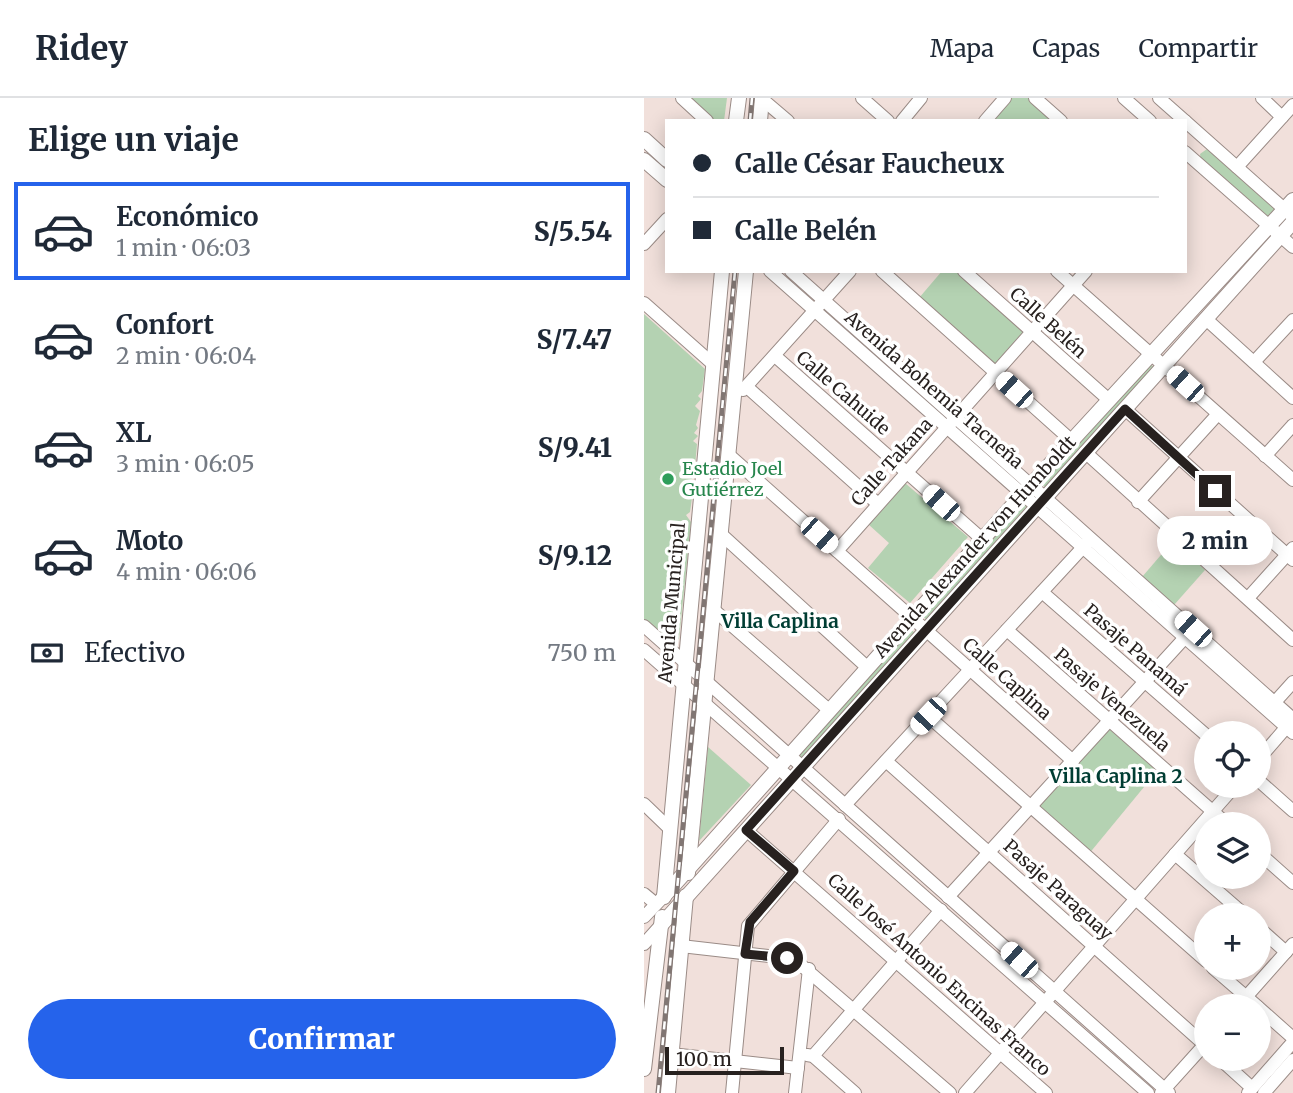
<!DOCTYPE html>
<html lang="es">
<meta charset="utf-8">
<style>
:root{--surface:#fff;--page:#f2f2f3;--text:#1f2937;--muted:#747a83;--line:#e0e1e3;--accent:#2563eb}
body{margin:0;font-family:Merriweather,serif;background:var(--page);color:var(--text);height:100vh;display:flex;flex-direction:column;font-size:26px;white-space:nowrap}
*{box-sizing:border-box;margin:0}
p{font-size:23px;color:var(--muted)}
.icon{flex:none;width:38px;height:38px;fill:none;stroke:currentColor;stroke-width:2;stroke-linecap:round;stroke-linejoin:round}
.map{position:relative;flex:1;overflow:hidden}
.side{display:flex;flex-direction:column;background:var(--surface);width:644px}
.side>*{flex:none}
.guide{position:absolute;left:21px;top:21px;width:522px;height:154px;border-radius:0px;box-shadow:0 4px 18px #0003;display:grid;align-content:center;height:154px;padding:0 28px;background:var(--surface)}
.tools{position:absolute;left:550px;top:623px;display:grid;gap:14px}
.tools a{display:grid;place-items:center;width:77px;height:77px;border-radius:50%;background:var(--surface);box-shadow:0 4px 18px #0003;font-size:35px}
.scale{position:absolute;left:21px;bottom:18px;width:119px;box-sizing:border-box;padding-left:7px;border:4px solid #27211f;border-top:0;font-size:19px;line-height:24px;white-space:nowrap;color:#27211f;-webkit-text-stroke:5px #fff;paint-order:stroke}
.end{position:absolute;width:32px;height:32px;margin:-16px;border:9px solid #27211f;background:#fff;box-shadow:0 0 0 4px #fff}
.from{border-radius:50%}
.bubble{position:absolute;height:49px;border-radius:24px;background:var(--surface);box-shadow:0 4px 18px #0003;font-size:23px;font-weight:800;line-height:49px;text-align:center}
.car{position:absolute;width:21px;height:42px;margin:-21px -10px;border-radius:9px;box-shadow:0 0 5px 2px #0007;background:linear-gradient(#fff 24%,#345 0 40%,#fff 0 76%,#345 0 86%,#fff 0)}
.guide b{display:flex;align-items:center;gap:24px;height:66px;font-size:26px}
.guide b+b{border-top:2px solid var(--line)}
.guide i{width:18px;height:18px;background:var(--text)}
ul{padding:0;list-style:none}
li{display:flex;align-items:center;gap:21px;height:98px;margin:0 14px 10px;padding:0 14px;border:4px solid transparent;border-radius:0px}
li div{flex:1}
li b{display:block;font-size:26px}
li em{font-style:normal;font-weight:800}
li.on{border-color:var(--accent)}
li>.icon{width:63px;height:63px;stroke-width:1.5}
h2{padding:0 28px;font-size:32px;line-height:84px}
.pay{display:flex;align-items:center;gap:18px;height:77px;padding:0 28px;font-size:26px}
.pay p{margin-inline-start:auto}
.button{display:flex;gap:14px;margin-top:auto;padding:14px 28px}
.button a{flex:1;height:80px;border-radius:42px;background:var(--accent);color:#fff;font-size:28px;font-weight:800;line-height:80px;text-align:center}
header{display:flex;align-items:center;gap:42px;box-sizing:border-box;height:98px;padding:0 35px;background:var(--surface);border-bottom:2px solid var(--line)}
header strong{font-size:33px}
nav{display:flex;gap:38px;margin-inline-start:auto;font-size:24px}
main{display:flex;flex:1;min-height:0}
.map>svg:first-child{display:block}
.green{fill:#b4d2b2}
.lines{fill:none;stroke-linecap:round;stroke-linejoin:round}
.minor-casing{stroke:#9a8b86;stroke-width:14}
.major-casing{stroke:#9a8b86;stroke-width:16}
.minor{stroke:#fff;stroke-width:12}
.major{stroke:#fff;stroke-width:14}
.rail-casing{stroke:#817673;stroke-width:5}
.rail{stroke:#fff;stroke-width:2.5;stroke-dasharray:8;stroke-linecap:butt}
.route{stroke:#27211f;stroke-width:9}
.leisure-dot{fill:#2e9e5b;stroke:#fff;stroke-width:2.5}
.labels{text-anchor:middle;stroke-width:7;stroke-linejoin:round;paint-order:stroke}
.street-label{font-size:18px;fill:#27211f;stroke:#fff}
.leisure-label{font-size:18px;fill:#27864d;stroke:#fff;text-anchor:start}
.neighbourhood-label{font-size:19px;font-weight:bold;fill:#003d33;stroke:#fff}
</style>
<header>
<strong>Ridey</strong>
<nav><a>Mapa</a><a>Capas</a><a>Compartir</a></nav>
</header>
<main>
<section class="side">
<h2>Elige un viaje</h2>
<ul>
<li class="on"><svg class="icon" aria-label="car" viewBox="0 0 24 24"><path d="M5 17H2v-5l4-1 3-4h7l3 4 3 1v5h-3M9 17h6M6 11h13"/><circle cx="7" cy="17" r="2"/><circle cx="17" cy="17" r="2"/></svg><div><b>Económico</b><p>1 min · 06:03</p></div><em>S/5.54</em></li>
<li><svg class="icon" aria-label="car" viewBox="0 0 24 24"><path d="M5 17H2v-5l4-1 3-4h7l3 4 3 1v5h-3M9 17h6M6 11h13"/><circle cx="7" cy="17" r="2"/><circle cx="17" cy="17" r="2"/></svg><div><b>Confort</b><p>2 min · 06:04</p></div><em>S/7.47</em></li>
<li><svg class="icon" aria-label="car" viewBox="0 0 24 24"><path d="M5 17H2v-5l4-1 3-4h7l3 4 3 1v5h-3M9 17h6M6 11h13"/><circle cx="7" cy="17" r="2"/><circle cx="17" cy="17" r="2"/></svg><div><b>XL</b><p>3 min · 06:05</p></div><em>S/9.41</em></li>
<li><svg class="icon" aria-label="car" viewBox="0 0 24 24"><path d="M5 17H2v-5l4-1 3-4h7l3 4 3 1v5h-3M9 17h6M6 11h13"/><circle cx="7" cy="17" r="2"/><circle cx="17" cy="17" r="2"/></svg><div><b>Moto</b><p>4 min · 06:06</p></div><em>S/9.12</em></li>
</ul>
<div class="pay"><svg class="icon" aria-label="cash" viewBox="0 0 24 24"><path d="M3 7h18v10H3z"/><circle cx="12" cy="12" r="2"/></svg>Efectivo<p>750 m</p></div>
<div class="button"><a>Confirmar</a></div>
</section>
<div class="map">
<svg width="649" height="995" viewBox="0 0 649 995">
<rect width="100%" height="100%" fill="#f1e0db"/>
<g class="green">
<path d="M45 0H83L80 23H71Z"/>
<path d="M368 0H385L410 23H348Z"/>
<path d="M563 51 631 111 628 120 623 119 557 62 556 56Z"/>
<path d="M298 173H314L380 233 350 268 275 200Z"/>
<path d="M0 216 61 271 58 293 54 298 57 301 51 308 56 313 52 327 54 330 50 335 54 338 49 343 53 346 50 379 46 382 49 387 46 389 49 393 46 414 42 417 47 424 35 541 22 545 0 526Z"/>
<path d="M505 265 510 269 402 390 395 384Z"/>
<path d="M261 385 324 439 266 505 224 470 245 445 224 426Z"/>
<path d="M378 403 383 408 283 522 276 516Z"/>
<path d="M529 443 561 472 530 507 498 479Z"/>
<path d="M264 529 271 535 158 661 152 655Z"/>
<path d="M463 629 514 672 444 757 391 710Z"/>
<path d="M64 649 107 687 55 743Z"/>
</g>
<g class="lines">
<defs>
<g id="minor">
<path d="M38 0 63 23"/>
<path d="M218 0 244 23"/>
<path d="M391 0 417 23"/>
<path d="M480 0 506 23"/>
<path d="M515 0 541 23"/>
<path d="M618 0 638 19"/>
<path d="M118 1 144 23"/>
<path d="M258 23 277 0"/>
<path d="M341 23 361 0"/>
<path d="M541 23 648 118"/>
<path d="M541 54 649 149"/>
<path d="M593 69 649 7"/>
<path d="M0 146 23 121"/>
<path d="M126 173 649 635"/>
<path d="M147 173 649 621"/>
<path d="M238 173 428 343"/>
<path d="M320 173 465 302"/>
<path d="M413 173 649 382"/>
<path d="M0 205 70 267"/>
<path d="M562 221 649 300"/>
<path d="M131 258 338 441"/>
<path d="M610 264 649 222"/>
<path d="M103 289 234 406"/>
<path d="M99 292 206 173"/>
<path d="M481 311 649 462"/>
<path d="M441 354 649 542"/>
<path d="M85 357 429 663"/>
<path d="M621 358 649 327"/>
<path d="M494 404 574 316"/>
<path d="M78 437 224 570"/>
<path d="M193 453 442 173"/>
<path d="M398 494 562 637"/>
<path d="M604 500 649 450"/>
<path d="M70 512 185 612"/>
<path d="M0 528 525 995"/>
<path d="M363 532 583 726"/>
<path d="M0 552 504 995"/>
<path d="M631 604 649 584"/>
<path d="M284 618 562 863"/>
<path d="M614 662 646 625"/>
<path d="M242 663 562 948"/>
<path d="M614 682 649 713"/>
<path d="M0 706 27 732"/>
<path d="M201 707 443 445"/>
<path d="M102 732 402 995"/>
<path d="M614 754 649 785"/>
<path d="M531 756 601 817"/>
<path d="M0 796 12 806"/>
<path d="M304 799 546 534"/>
<path d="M0 819 20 798"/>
<path d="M614 829 642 854"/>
<path d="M0 846 18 826"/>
<path d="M37 848 150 861 306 995"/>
<path d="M569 870 613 908"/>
<path d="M594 908 649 846"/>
<path d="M614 909 649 940"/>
<path d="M27 956 154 970"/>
<path d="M163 957 169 958 211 995"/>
<path d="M169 958 297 812"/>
<path d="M576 961 608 990"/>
<path d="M88 995 104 828 195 721"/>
<path d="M151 995 165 871"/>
<path d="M321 995 591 688"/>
<path d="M517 995 562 945"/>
<path d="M604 995 649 944"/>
<path d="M620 995 649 962"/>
</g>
<g id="major">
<path d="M92 23 95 0"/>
<path d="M116 23 118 0"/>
<path d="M0 41 23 62"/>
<path d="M0 62 23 82"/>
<path d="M44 775 102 173"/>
<path d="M20 798 387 387 649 102"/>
<path d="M20 799 78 173"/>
<path d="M18 826 649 124"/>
<path d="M0 971 18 819"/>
<path d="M24 995 42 798"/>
</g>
</defs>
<use href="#minor" class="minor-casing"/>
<use href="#major" class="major-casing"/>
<use href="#minor" class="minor"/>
<use href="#major" class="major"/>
<defs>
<g id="rail">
<path d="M106 23 108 0"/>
<path d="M14 995 91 173"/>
</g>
</defs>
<use href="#rail" class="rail-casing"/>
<use href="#rail" class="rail"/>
</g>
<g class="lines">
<path class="route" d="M143 860 101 856 106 824 150 773 102 732 471 322 481 311 571 393"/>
</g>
<circle class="leisure-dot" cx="24" cy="381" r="7"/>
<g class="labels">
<g class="street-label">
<text transform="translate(404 225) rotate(42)" y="6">Calle Belén</text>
<text transform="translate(290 292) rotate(41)" y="6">Avenida Bohemia Tacneña</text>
<text transform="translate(199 295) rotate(41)" y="6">Calle Cahuide</text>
<text transform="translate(248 364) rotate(-48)" y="6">Calle Takana</text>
<text transform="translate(331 449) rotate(-48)" y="6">Avenida Alexander von Humboldt</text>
<text transform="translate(28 505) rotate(-85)" y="6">Avenida Municipal</text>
<text transform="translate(491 552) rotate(41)" y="6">Pasaje Panamá</text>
<text transform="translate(363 581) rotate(42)" y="6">Calle Caplina</text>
<text transform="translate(468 602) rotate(41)" y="6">Pasaje Venezuela</text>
<text transform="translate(414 792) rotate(42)" y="6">Pasaje Paraguay</text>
<text transform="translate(295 877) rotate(42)" y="6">Calle José Antonio Encinas Franco</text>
</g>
<g class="leisure-label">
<text x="38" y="377">Estadio Joel<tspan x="38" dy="21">Gutiérrez</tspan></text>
</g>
<g class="neighbourhood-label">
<text x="136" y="530">Villa Caplina</text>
<text x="472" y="685">Villa Caplina 2</text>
</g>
</g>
</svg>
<div class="tools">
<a><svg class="icon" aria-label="locate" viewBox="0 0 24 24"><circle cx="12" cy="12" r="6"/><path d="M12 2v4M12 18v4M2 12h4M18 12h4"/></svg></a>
<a><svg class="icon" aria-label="layers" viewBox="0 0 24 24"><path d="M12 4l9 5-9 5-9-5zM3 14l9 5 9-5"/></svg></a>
<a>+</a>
<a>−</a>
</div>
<div class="scale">100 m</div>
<i class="end from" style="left:143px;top:860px"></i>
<i class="end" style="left:571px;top:393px"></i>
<div class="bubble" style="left:513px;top:418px;width:116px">2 min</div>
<i class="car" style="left:541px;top:286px;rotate:312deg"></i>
<i class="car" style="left:370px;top:292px;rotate:312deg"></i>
<i class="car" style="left:297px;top:405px;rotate:312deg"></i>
<i class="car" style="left:175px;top:437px;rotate:132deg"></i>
<i class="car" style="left:549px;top:531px;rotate:312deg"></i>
<i class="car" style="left:284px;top:618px;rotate:223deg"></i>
<i class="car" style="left:375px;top:862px;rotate:312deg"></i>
<div class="guide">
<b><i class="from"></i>Calle César Faucheux</b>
<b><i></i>Calle Belén</b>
</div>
</div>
</main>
